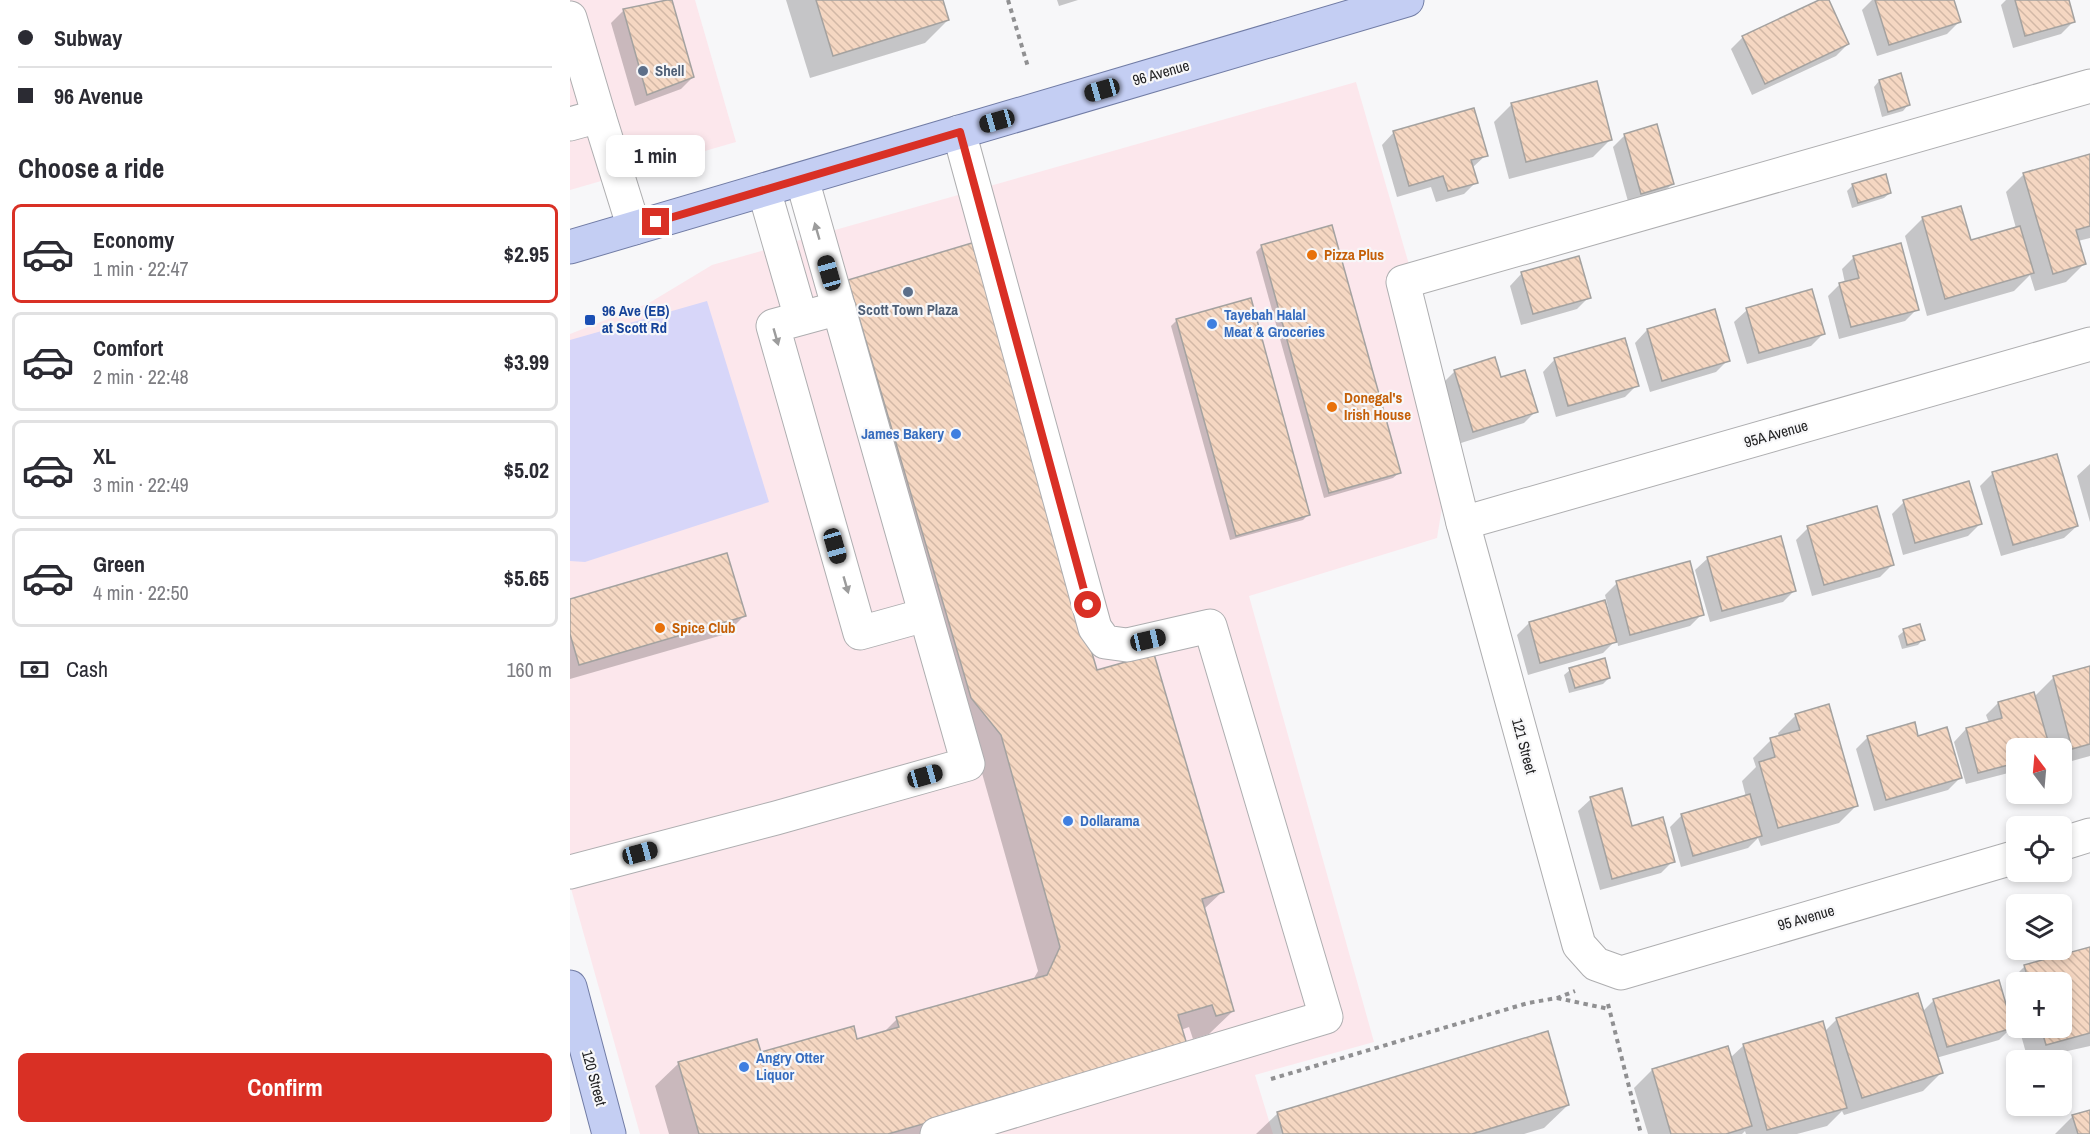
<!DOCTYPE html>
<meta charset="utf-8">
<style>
:root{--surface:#fff;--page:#f2f2f3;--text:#2b2b33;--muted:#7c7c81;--line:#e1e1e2;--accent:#d93025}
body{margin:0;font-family:"Archivo Narrow",sans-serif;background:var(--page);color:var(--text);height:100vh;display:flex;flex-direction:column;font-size:22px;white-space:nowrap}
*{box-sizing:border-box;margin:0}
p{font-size:20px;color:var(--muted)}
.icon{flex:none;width:33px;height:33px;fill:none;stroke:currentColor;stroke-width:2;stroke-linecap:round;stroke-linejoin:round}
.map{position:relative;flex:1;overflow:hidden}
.sheet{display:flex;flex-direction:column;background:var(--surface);width:570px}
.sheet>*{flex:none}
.guide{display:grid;align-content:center;height:132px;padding:0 18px;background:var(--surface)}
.needle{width:39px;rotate:344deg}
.tools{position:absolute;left:1436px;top:738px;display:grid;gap:12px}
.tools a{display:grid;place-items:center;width:66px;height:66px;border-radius:9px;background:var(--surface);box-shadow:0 3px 9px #0003;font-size:30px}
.end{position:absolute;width:27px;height:27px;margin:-14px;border:8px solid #d93025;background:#fff;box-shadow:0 0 0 3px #fff}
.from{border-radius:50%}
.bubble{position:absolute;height:42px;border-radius:9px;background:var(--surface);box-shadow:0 3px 9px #0003;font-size:20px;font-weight:700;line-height:42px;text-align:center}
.car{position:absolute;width:18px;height:36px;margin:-18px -9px;border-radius:8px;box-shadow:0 0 4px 2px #0007;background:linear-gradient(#222 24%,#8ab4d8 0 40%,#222 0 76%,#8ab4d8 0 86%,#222 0)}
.guide b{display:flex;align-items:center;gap:21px;height:57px;font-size:22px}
.guide b+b{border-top:2px solid var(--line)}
.guide i{width:15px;height:15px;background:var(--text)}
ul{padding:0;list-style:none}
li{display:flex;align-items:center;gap:18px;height:99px;margin:0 12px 9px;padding:0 6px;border:3px solid var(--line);border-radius:9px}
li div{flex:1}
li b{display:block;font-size:22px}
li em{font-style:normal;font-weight:700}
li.active{border-color:var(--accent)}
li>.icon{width:54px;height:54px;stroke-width:1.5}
h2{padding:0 18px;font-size:27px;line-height:72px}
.pay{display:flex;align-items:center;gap:15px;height:66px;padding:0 18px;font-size:22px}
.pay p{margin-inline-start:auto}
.cta{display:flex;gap:12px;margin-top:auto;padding:12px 18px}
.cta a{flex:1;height:69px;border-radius:9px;background:var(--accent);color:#fff;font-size:24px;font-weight:700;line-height:69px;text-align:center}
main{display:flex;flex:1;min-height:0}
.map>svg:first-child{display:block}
.commercial{fill:#fce7ec}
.green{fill:#d7d6f9}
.shadow{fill:#0003}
.building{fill:url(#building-back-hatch);stroke:#a4a2a0;stroke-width:1.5}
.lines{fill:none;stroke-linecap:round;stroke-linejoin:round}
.minor-casing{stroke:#aeaeb0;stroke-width:35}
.major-casing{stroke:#717ca5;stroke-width:35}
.path{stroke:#909092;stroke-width:4;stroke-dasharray:4.5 4.5;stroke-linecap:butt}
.minor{stroke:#fff;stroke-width:33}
.major{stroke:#c4cef3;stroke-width:33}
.oneway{fill:#9c9c9c}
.route{stroke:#d93025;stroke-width:8}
.service-dot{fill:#5c6f8a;stroke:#f7f7f9;stroke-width:2}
.food-dot{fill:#e8710a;stroke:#f7f7f9;stroke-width:2}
.transit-dot{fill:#1a4fb4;stroke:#f7f7f9;stroke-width:2}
.shop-dot{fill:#3f7fe0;stroke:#f7f7f9;stroke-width:2}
.labels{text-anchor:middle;stroke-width:4.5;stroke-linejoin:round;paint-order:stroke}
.service-label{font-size:15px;font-weight:bold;fill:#4e5e75;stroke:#f7f7f9;text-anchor:start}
.street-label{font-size:15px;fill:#222223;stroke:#f7f7f9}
.food-label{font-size:15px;font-weight:bold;fill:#c56008;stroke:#f7f7f9;text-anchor:start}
.transit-label{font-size:15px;font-weight:bold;fill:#164399;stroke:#f7f7f9;text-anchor:start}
.shop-label{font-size:15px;font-weight:bold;fill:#366cbe;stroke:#f7f7f9;text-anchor:start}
</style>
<main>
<section class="sheet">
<div class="guide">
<b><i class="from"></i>Subway</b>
<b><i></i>96 Avenue</b>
</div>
<h2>Choose a ride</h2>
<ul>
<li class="active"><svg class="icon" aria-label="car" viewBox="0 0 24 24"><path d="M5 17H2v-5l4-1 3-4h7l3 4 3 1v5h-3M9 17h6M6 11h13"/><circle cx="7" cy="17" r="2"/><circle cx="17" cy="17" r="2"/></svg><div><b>Economy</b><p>1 min · 22:47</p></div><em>$2.95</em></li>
<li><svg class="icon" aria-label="car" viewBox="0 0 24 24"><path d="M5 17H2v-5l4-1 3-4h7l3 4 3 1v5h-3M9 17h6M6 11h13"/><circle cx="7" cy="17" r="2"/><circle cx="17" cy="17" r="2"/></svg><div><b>Comfort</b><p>2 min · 22:48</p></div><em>$3.99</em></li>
<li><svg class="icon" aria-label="car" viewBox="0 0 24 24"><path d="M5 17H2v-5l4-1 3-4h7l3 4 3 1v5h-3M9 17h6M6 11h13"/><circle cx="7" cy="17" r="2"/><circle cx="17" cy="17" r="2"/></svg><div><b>XL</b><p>3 min · 22:49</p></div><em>$5.02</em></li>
<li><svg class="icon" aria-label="car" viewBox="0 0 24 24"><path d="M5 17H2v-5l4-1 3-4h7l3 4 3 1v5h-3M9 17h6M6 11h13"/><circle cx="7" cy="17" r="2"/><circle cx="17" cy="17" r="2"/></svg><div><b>Green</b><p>4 min · 22:50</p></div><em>$5.65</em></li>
</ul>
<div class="pay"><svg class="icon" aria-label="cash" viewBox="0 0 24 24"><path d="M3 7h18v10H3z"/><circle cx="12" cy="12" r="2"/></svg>Cash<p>160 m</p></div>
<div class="cta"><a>Confirm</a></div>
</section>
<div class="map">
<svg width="1520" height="1134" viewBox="0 0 1520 1134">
<defs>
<pattern id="building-back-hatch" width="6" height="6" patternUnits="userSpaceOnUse" patternTransform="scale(1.5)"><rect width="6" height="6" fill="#f5d7c2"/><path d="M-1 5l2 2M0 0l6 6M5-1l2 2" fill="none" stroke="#d2b8a6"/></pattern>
</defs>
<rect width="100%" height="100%" fill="#f7f7f9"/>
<g class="commercial">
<path d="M0 0H125L166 142 0 190Z"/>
<path d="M786 82 840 268 876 483 867 538 679 596 804 1042 685 1075 703 1134H70L0 885V334L79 303 142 265Z"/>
</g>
<path class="green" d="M137 301 199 502 15 562 0 561V340Z"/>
<g class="shadow">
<path d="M216 0H372L378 20 355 43 240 78Z"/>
<path d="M487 0H508L489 6Z"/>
<path d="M1252 0H1257L1278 44 1266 56 1182 95 1161 49 1173 37Z"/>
<path d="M1302 0H1383L1389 22 1377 34 1307 56 1292 10Z"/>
<path d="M1436 0H1497L1503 22 1491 34 1443 48 1431 5Z"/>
<path d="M54 10 123 77 111 89 65 106 41 23Z"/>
<path d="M1309 81 1338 105 1333 111 1312 117 1304 87Z"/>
<path d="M942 104 1041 139 1023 157 939 179 924 122Z"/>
<path d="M824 132 916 155 902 168 906 182 894 194 866 202 861 187 827 197 812 145Z"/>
<path d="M1055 135 1102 184 1090 196 1059 205 1043 147Z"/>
<path d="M1520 156V238L1508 241 1514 264 1496 282 1465 291 1460 275 1444 291 1357 316 1335 236 1353 218 1400 242 1446 228 1436 192 1454 174Z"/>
<path d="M1283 185 1320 193 1314 198 1282 208 1277 191Z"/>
<path d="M692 246 829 473 823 478 754 498 686 252Z"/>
<path d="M1284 257 1347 309 1335 321 1269 339 1258 296 1270 284 1275 283 1272 269Z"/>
<path d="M952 273 1019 297 1007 309 951 325 940 286Z"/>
<path d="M279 281 526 672 652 892 633 910 663 1011 639 1034 623 1039 619 1027 611 1030 372 1134H99L85 1086 109 1063 286 1041 313 1033 327 1019 463 980 468 971 408 759 256 304Z"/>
<path d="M1177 310 1253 334 1241 346 1177 364 1164 322Z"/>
<path d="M1144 311 1158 360 1146 372 1080 392 1065 343 1077 330Z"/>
<path d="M607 320 739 514 733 520 660 540 601 326Z"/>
<path d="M985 359 1067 385 1055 397 986 417 973 372Z"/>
<path d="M885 371 930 378 966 411 954 423 891 443 873 383Z"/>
<path d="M1486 455 1507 526 1494 538 1431 556 1410 486 1422 474Z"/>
<path d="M1520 464V522L1507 476Z"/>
<path d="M1334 502 1410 524 1398 536 1333 555 1322 514Z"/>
<path d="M1238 528 1322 565 1310 577 1242 596 1226 540Z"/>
<path d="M1138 558 1225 590 1213 602 1140 622 1125 570Z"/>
<path d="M1047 583 1132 614 1120 626 1048 646 1047 639 1033 653 958 675 947 635 959 623 1040 615 1035 595Z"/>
<path d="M0 600 174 616 156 634 0 679Z"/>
<path d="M1334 631 1353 639 1348 645 1332 649 1328 636Z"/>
<path d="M1520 668V756L1491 764V748H1446V771L1396 784 1384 742 1396 729 1419 723 1416 715 1428 703 1464 697 1483 678Z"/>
<path d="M1000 670 1039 678 1033 684 999 693 994 675Z"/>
<path d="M1226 715 1287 805 1269 823 1191 846 1188 838 1178 848 1111 867 1100 827 1112 815 1176 797 1172 781 1186 767 1183 758 1201 740 1209 737 1208 733Z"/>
<path d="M1298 737H1347L1390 778 1378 790 1304 811 1286 749Z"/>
<path d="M1021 799 1061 827 1103 861 1091 873 1030 890 1008 811Z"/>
<path d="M1520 948V1046L1458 1060 1449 1028H1491V982H1446V1017L1437 984 1455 966Z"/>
<path d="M1364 1000 1441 1028 1429 1040 1366 1058 1371 1073 1353 1091 1274 1115 1272 1111 1257 1126 1227 1134H1176L1175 1131 1172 1134H1078L1064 1088 1082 1070 1160 1058 1174 1045 1254 1032 1267 1019 1352 1012Z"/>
<path d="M998 1105 974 1128 954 1134H686L708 1113Z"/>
<path d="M1503 1116 1520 1134H1485Z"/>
</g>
<g class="building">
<path d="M97 0H102L124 77 77 95 53 9Z"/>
<path d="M246 0H373L379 20 263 56Z"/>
<path d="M1249 0H1259L1279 44 1195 84 1172 36Z"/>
<path d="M1305 0H1384L1391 22 1319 45Z"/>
<path d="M1445 0H1499L1505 22 1455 36Z"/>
<path d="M1331 73 1340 105 1318 112 1309 80Z"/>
<path d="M1027 81 1042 140 956 162 941 103Z"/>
<path d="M904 108 918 156 901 160 908 183 878 191 873 176 839 186 823 131Z"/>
<path d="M1087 124 1104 184 1071 194 1054 134Z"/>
<path d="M1520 154V226L1506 230 1516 264 1483 274 1453 173Z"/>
<path d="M1316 174 1321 193 1288 203 1282 184Z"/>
<path d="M1391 206 1401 240 1450 226 1464 273 1375 299 1352 217Z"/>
<path d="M762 225 831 473 759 493 691 245Z"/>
<path d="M402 243 527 670 584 654 654 892 632 899 664 1011 646 1016 642 1005 608 1015 618 1048 318 1134H129L108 1062 187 1039 191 1052 284 1026 287 1039 329 1027 326 1017 477 975 490 947 431 735 401 698 278 280Z"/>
<path d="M1331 243 1349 310 1281 327 1269 283 1289 278 1283 256Z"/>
<path d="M1009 256 1021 298 963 314 951 272Z"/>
<path d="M1242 289 1255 334 1189 353 1176 308Z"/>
<path d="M681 298 740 515 666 536 606 319Z"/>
<path d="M1145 309 1160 361 1092 381 1077 329Z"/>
<path d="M1055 338 1069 386 998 406 984 358Z"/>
<path d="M925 357 931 377 955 370 968 412 903 432 884 370Z"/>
<path d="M1487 454 1508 526 1443 545 1422 472Z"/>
<path d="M1399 481 1412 524 1345 543 1333 500Z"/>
<path d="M1307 506 1324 565 1254 585 1237 526Z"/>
<path d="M1211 536 1226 591 1152 611 1137 557Z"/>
<path d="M157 553 176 616 9 665 0 634V599Z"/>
<path d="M1120 561 1134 615 1060 635 1046 581Z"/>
<path d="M1035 600 1047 642 970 663 959 622Z"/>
<path d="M1350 624 1355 640 1337 645 1333 629Z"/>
<path d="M1035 658 1040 678 1005 688 999 668Z"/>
<path d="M1520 666V744L1502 749 1483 676Z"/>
<path d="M1464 692 1480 748H1446V763L1408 773 1396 728 1432 718 1428 702Z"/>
<path d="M1259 704 1288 806 1208 828 1189 762 1205 757 1200 738 1230 730 1225 714Z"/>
<path d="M1345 722 1348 736 1377 727 1392 778 1316 800 1297 736Z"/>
<path d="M1052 788 1062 826 1093 817 1105 862 1042 879 1020 797Z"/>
<path d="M1180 794 1192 836 1123 856 1111 814Z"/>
<path d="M1520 947V1033L1476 1045 1471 1028H1491V982H1459L1454 965Z"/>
<path d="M1429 980 1443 1028 1377 1047 1363 999Z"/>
<path d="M1348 993 1373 1073 1292 1098 1266 1018Z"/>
<path d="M1253 1021 1277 1108 1197 1130 1173 1044Z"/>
<path d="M978 1031 999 1105 902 1134H713L707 1112Z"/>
<path d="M1158 1046 1182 1126 1156 1134H1101L1082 1069Z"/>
<path d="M1520 1110V1134H1508L1502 1115Z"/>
</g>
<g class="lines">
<defs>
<g id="minor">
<path d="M0 18 29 116"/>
<path d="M0 124 29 116 64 228"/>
<path d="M194 190 231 318"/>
<path d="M269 308 203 326 290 633 355 615"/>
<path d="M893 523 1520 344"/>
<path d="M1491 844 1520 835"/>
<path d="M1446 857 1051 973 1026 964 1009 945 893 523 833 282 1520 86"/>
<path d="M0 872 206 818 398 764 232 179"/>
<path d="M367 1134 756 1017 640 626 557 645 535 642 525 628 389 132"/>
</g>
<g id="major">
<path d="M0 247 837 0"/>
<path d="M0 987 39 1134"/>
</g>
</defs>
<use href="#minor" class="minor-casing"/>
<use href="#major" class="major-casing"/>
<g class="path">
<path d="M438 0 458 67"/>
<path d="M987 998 1039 1009"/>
<path d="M1038 1004 1071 1134"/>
<path d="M701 1079 958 1003 987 998 1005 991"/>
</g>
<use href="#minor" class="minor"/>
<use href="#major" class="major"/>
</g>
<defs><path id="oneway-solid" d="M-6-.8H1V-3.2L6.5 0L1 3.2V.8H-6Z" transform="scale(1.5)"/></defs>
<g class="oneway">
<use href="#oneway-solid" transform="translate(247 231) rotate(-106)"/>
<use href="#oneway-solid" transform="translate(206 337) rotate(74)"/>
<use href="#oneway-solid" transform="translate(276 585) rotate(74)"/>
</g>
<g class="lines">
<path class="route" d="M86 222 390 132 518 605"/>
</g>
<g class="service-dot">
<circle cx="73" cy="71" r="6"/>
<circle cx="338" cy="292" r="6"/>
</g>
<g class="food-dot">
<circle cx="742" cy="255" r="6"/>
<circle cx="762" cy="407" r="6"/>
<circle cx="90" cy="628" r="6"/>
</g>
<rect class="transit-dot" x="14" y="314" width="12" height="12" rx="3"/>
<g class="shop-dot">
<circle cx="642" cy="324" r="6"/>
<circle cx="386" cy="434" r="6"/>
<circle cx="498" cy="821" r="6"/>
<circle cx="174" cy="1067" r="6"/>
</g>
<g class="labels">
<g class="service-label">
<text x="85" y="76">Shell</text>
<text x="338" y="315" text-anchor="middle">Scott Town Plaza</text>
</g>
<g class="street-label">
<text transform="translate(591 73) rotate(-16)" y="5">96 Avenue</text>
<text transform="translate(1206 434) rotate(-16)" y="5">95A Avenue</text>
<text transform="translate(954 746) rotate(75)" y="5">121 Street</text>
<text transform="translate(1236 918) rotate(-16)" y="5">95 Avenue</text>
<text transform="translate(24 1078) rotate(75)" y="5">120 Street</text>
</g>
<g class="food-label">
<text x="754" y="260">Pizza Plus</text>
<text x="774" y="403">Donegal's<tspan x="774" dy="17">Irish House</tspan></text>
<text x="102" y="633">Spice Club</text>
</g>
<g class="transit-label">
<text x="32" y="316">96 Ave (EB)<tspan x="32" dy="17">at Scott Rd</tspan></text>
</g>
<g class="shop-label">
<text x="654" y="320">Tayebah Halal<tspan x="654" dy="17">Meat &amp; Groceries</tspan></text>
<text x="374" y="439" text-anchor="end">James Bakery</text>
<text x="510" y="826">Dollarama</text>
<text x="186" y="1063">Angry Otter<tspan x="186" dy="17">Liquor</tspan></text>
</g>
</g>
</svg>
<div class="tools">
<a><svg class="needle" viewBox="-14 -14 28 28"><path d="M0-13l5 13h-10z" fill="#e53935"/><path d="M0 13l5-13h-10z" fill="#7c7c81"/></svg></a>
<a><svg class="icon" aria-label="locate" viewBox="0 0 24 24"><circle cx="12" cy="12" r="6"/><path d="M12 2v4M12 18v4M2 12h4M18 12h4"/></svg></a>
<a><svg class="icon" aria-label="layers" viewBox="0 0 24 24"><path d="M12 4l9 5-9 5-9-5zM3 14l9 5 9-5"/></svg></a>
<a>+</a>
<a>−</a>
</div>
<i class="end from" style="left:518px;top:605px"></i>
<i class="end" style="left:86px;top:222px"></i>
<div class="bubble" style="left:36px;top:135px;width:99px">1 min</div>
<i class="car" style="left:532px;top:90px;rotate:254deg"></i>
<i class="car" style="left:427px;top:121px;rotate:254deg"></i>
<i class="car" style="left:259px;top:273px;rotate:344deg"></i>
<i class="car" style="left:265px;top:546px;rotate:164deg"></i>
<i class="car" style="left:578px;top:640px;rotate:77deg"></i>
<i class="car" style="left:355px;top:776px;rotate:74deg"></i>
<i class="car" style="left:70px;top:853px;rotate:75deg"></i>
</div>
</main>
